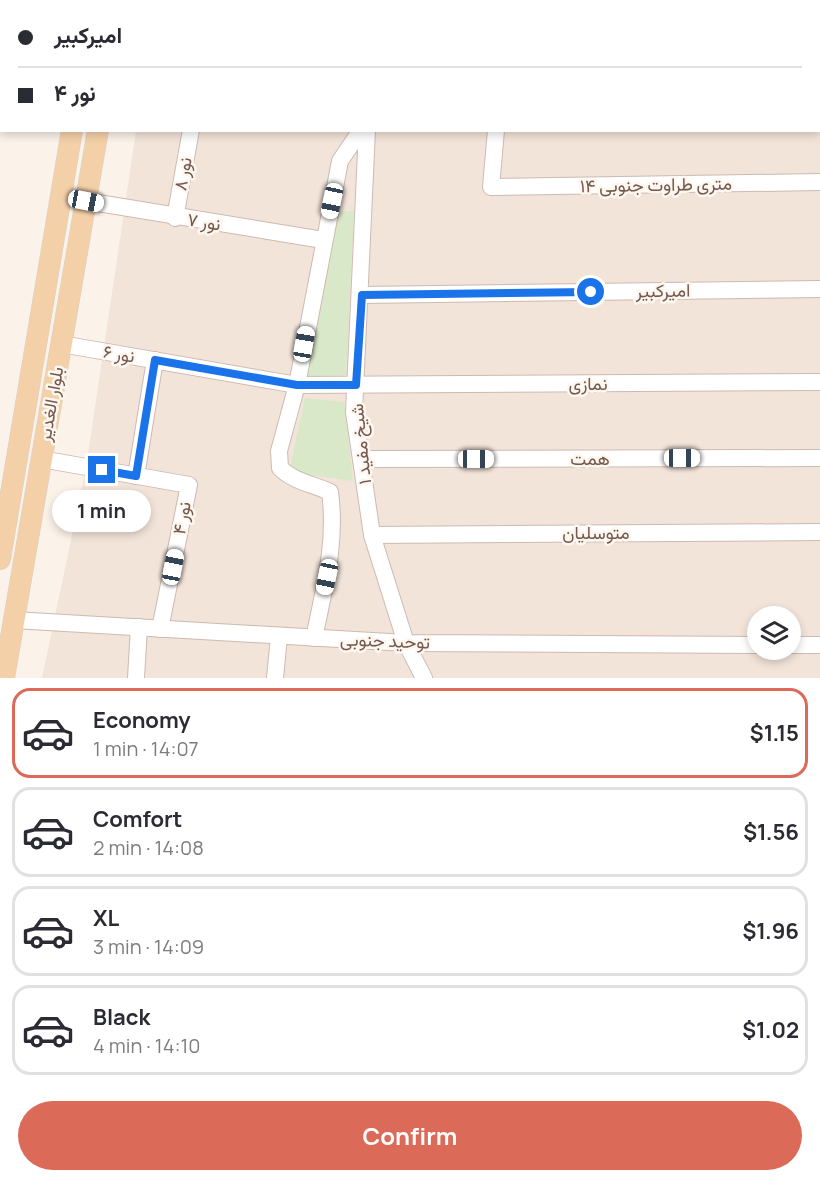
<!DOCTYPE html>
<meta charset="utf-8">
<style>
:root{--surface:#fff;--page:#f7f7f7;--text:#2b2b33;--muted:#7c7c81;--line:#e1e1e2;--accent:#db6a59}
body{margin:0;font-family:Manrope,Vazirmatn,sans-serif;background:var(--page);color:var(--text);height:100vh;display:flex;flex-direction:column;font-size:22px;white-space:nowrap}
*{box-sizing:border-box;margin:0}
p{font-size:20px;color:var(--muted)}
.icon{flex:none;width:33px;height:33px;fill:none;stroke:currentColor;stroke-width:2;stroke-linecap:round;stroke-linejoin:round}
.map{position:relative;height:678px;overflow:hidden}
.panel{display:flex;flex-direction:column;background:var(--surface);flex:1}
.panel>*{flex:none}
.hud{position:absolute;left:0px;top:0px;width:820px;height:132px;box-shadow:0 3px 9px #0003;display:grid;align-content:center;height:132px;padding:0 18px;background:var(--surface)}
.buttons{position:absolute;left:747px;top:606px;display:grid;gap:12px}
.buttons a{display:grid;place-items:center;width:54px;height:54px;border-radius:50%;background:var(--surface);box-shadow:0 3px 9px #0003;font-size:30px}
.end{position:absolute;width:27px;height:27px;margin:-14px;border:8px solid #1a73e8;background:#fff;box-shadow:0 0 0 3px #fff}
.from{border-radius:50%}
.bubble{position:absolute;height:42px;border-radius:21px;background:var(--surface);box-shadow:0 3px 9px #0003;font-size:20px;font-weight:700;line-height:42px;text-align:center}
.car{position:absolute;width:18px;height:36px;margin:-18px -9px;border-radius:8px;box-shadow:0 0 4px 2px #0007;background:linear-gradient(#fff 24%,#345 0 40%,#fff 0 76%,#345 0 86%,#fff 0)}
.hud b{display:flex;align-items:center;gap:21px;height:57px;font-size:22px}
.hud b+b{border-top:2px solid var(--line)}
.hud i{width:15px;height:15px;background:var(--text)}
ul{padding:10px 0 0;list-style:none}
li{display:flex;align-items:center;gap:18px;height:90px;margin:0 12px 9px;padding:0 6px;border:3px solid var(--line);border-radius:18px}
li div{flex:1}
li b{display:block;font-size:22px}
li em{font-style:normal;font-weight:700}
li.current{border-color:var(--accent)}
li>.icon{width:54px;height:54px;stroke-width:1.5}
.cta{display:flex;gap:12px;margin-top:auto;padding:12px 18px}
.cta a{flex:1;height:69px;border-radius:36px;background:var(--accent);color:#fff;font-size:24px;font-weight:700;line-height:69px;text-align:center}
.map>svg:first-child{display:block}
.residential{fill:#f2e4d9;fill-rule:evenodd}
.green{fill:#d8e8c9}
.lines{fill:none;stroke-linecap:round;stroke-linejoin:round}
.minor-casing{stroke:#cdbab0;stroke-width:18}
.major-casing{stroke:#d8d1ce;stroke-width:22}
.minor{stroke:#fff;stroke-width:16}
.major{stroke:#f4d0a8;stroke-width:21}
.route{stroke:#1a73e8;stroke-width:8}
.labels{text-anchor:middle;stroke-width:5;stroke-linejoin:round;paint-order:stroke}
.street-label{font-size:18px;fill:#74594f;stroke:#fef7f0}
</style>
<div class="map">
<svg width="820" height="678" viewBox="0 0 820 678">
<rect width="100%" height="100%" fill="#fbf3ea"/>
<path class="residential" d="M156 0H820V678H42L86 468 136 131 819 130V2ZM758 616H790V650H758Z"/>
<g class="green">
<path d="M339 211H354L346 375 305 377Z"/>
<path d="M305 398 344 402 353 481 289 472Z"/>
</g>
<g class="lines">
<defs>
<g id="minor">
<path d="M214 2V0"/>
<path d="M383 2V0"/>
<path d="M507 2 508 0"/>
<path d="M819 74H820"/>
<path d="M367 130 354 412 372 535 406 643 424 678"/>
<path d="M496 130 491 187 820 182"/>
<path d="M86 201 323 240"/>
<path d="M175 218 191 130"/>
<path d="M361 295 820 289"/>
<path d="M61 344 297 385 820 382"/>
<path d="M41 459 189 485 160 629"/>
<path d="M361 459 820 458"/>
<path d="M136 476 155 360"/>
<path d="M372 535 820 532"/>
<path d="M14 620 406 643 758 645"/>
<path d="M314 638C324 589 337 542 330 492 313 484 294 482 280 468L279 451 297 385 340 161 361 130"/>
<path d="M790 645H820"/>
<path d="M136 678 139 627"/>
<path d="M275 678 279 636"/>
</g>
<g id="major">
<path d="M93 2V0"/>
<path d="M120 2V0"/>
<path d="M0 559 72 130"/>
<path d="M4 678 98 130"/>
</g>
</defs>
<use href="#minor" class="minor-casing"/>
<use href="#major" class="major-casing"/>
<use href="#minor" class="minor"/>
<use href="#major" class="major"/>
</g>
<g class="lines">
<path class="route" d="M102 470 136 476 155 360 297 385H356L362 295 591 292"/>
</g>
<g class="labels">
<g class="street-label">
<text transform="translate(183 174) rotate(-80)" y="6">نور ۸</text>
<text transform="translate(656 185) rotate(-1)" y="6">۱۴ متری طراوت جنوبی</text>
<text transform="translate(204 222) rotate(9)" y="6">نور ۷</text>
<text transform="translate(663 291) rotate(-1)" y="6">امیرکبیر</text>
<text transform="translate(119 354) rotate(10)" y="6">نور ۶</text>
<text x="588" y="390">نمازی</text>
<text transform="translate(51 404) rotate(-80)" y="6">بلوار الغدیر</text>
<text transform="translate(361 444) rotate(-96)" y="6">شیخ مفید ۱</text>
<text x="590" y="465">همت</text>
<text transform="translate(182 518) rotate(-79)" y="6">نور ۴</text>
<text x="596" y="539">متوسلیان</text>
<text transform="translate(385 641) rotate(2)" y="6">توحید جنوبی</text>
</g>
</g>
</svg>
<div class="buttons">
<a><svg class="icon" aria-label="layers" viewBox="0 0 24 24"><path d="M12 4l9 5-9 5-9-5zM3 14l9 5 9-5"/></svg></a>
</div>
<i class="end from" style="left:591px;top:292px"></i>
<i class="end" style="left:102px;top:470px"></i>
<div class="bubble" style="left:52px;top:490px;width:99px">1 min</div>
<i class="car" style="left:86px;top:201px;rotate:101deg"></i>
<i class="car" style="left:332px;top:201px;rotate:192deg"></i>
<i class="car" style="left:304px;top:344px;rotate:10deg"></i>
<i class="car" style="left:682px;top:458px;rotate:90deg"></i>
<i class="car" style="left:476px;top:459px;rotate:90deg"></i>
<i class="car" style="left:173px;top:567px;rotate:11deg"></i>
<i class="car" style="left:327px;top:577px;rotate:192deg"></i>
<div class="hud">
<b><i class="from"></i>امیرکبیر</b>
<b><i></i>نور ۴</b>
</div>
</div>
<section class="panel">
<ul>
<li class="current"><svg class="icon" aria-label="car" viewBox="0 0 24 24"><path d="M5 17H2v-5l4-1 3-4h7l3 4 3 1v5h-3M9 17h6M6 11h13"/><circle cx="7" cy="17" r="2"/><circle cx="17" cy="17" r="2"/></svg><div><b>Economy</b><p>1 min · 14:07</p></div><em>$1.15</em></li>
<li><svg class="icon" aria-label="car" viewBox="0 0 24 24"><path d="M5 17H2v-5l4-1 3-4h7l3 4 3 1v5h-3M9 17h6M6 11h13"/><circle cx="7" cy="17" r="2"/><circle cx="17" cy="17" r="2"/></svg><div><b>Comfort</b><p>2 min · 14:08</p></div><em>$1.56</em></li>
<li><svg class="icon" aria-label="car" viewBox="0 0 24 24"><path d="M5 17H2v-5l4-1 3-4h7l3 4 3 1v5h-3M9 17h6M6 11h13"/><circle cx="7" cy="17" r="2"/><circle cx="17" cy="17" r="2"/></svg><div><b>XL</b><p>3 min · 14:09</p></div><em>$1.96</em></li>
<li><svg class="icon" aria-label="car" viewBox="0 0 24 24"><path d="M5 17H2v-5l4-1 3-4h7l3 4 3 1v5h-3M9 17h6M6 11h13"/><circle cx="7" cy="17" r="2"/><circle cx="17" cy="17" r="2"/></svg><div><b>Black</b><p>4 min · 14:10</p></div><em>$1.02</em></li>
</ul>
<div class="cta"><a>Confirm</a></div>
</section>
